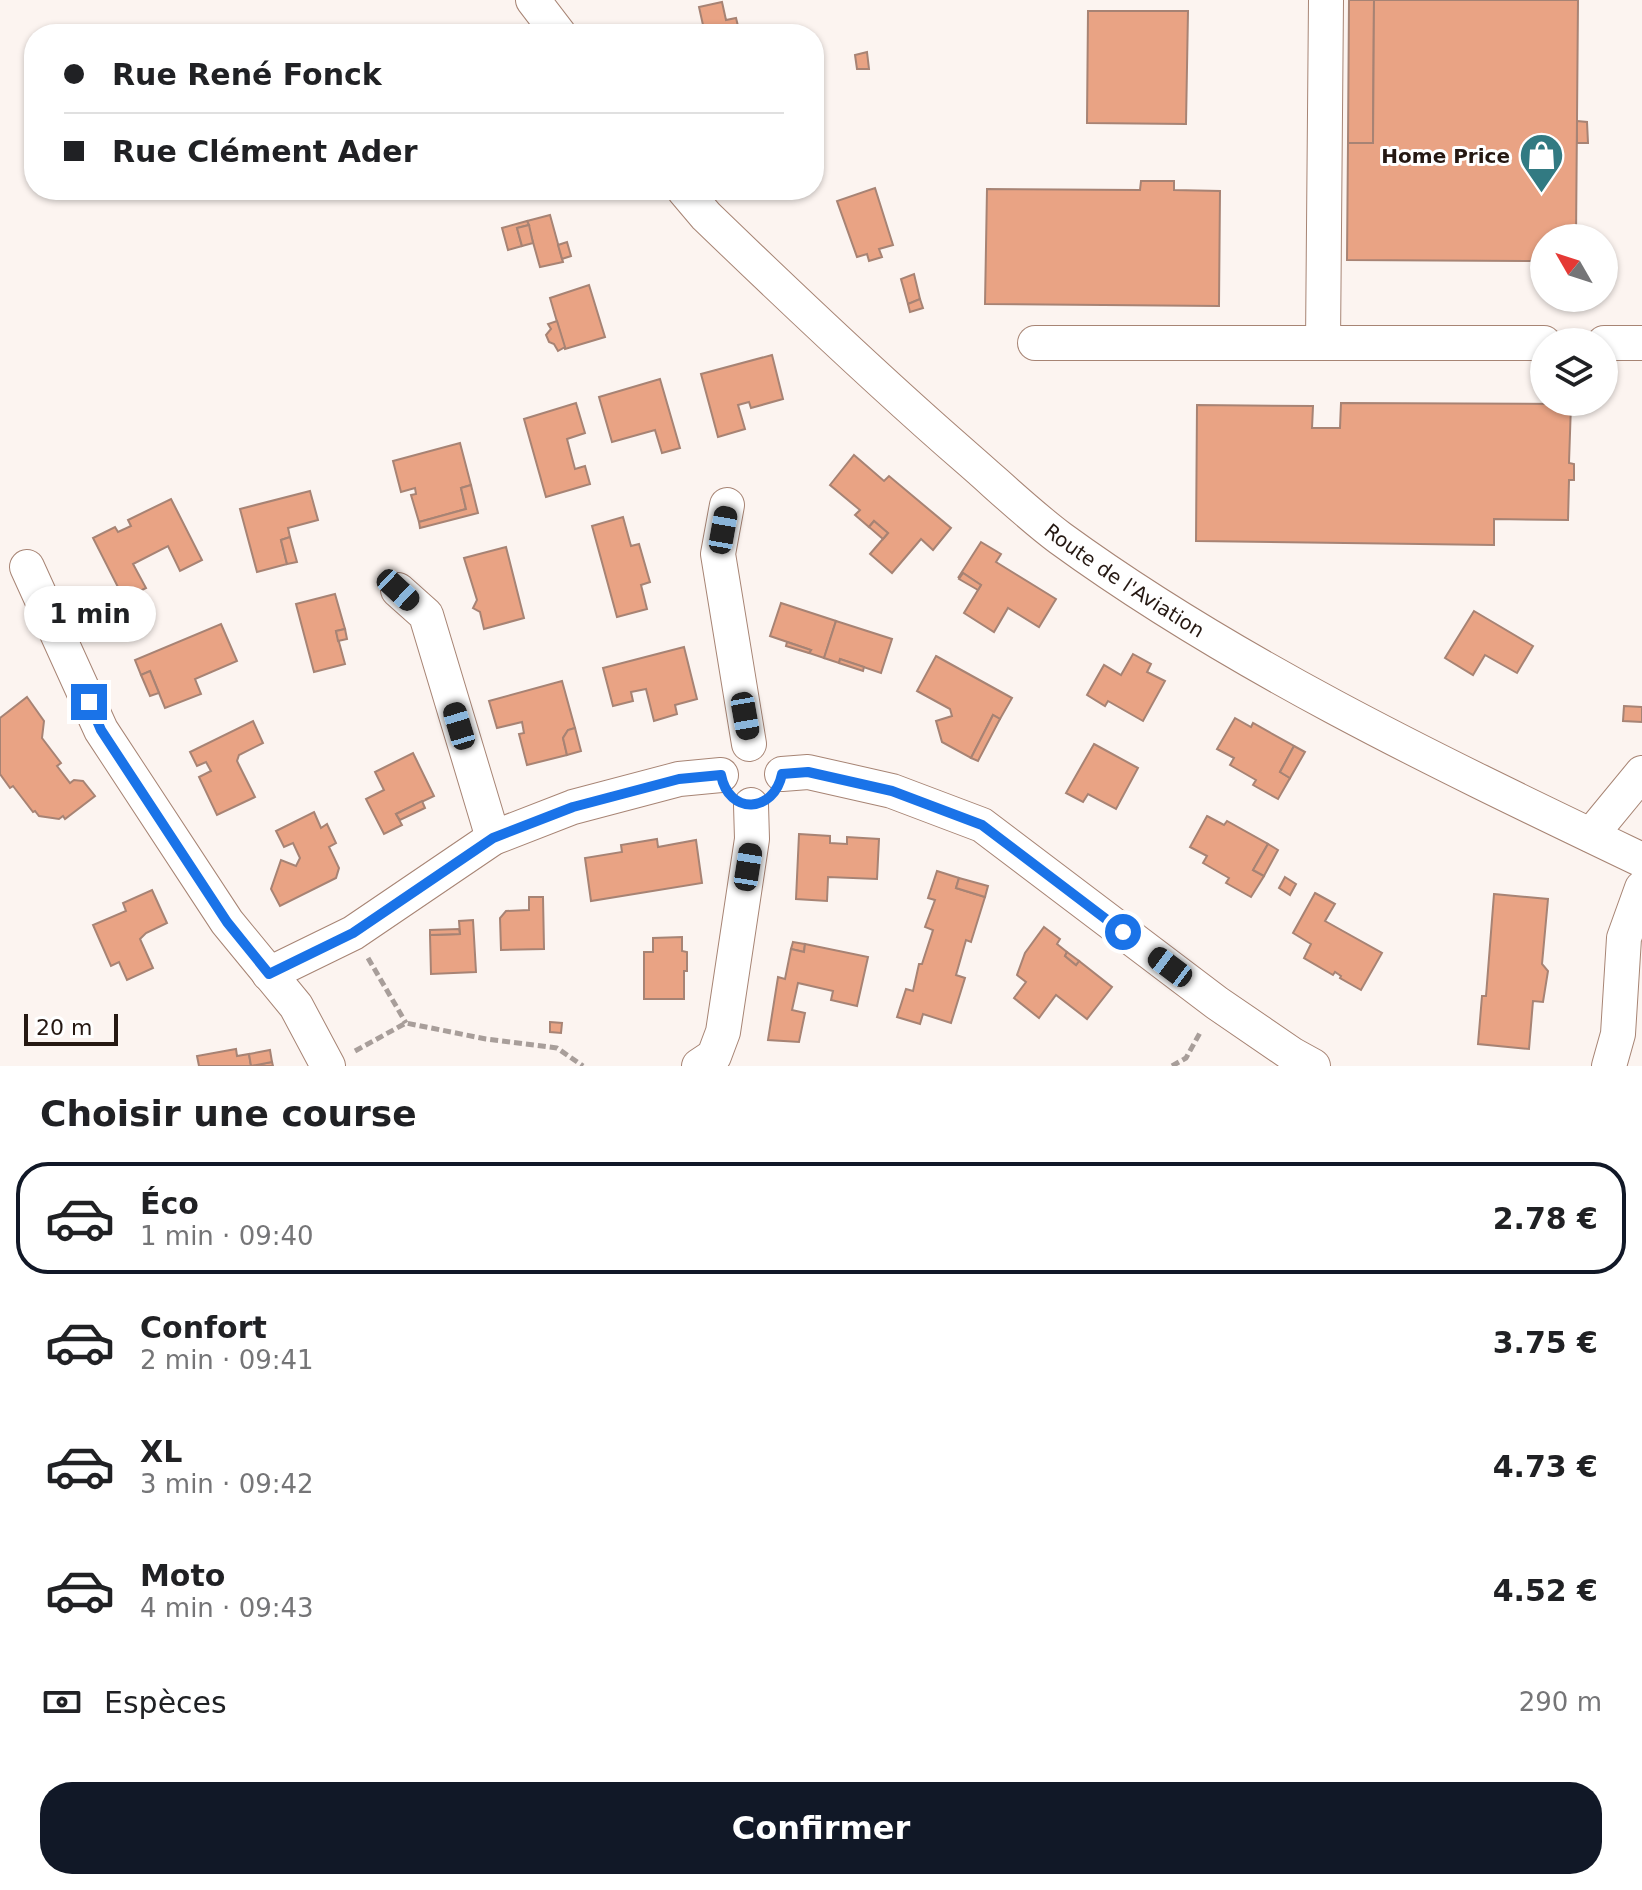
<!DOCTYPE html>
<html lang="fr">
<meta charset="utf-8">
<style>
:root{--surface:#fff;--page:#f2f2f2;--text:#202124;--muted:#757577;--line:#e0e0e0;--accent:#111827}
body{margin:0;font-family:"DejaVu Sans",sans-serif;background:var(--page);color:var(--text);height:100vh;display:flex;flex-direction:column;font-size:30px;white-space:nowrap}
*{box-sizing:border-box;margin:0}
p{font-size:26px;color:var(--muted)}
.icon{flex:none;width:44px;height:44px;fill:none;stroke:currentColor;stroke-width:2;stroke-linecap:round;stroke-linejoin:round}
.map{position:relative;height:1066px;overflow:hidden}
.panel{display:flex;flex-direction:column;background:var(--surface);flex:1}
.panel>*{flex:none}
.banner{position:absolute;left:24px;top:24px;width:800px;height:176px;border-radius:32px;box-shadow:0 2px 6px #0004;display:grid;align-content:center;height:176px;padding:0 40px;background:var(--surface)}
.needle{width:52px;rotate:309deg}
.tools{position:absolute;left:1530px;top:224px;display:grid;gap:16px}
.tools a{display:grid;place-items:center;width:88px;height:88px;border-radius:50%;background:var(--surface);box-shadow:0 2px 6px #0004;font-size:40px}
.scale{position:absolute;left:24px;bottom:20px;width:94px;box-sizing:border-box;padding-left:8px;border:4px solid #251812;border-top:0;font-size:22px;line-height:28px;white-space:nowrap;color:#251812;-webkit-text-stroke:6px #fff;paint-order:stroke}
.end{position:absolute;width:36px;height:36px;margin:-18px;border:10px solid #1a73e8;background:#fff;box-shadow:0 0 0 4px #fff}
.from{border-radius:50%}
.bubble{position:absolute;height:56px;border-radius:28px;background:var(--surface);box-shadow:0 2px 6px #0004;font-size:26px;font-weight:800;line-height:56px;text-align:center}
.car{position:absolute;width:24px;height:48px;margin:-24px -12px;border-radius:10px;box-shadow:0 0 6px 2px #0007;background:linear-gradient(#222 24%,#8ab4d8 0 40%,#222 0 76%,#8ab4d8 0 86%,#222 0)}
.banner b{display:flex;align-items:center;gap:28px;height:76px;font-size:30px}
.banner b+b{border-top:2px solid var(--line)}
.banner i{width:20px;height:20px;background:var(--text)}
ul{padding:0;list-style:none}
li{display:flex;align-items:center;gap:24px;height:112px;margin:0 16px 12px;padding:0 24px;border:4px solid transparent;border-radius:32px}
li div{flex:1}
li b{display:block;font-size:30px}
li em{font-style:normal;font-weight:800}
li.current{border-color:var(--accent)}
li>.icon{width:72px;height:72px;stroke-width:1.5}
h2{padding:0 40px;font-size:36px;line-height:96px}
.pay{display:flex;align-items:center;gap:20px;height:88px;padding:0 40px;font-size:30px}
.pay p{margin-inline-start:auto}
.action{display:flex;gap:16px;margin-top:auto;padding:16px 40px}
.action a{flex:1;height:92px;border-radius:32px;background:var(--accent);color:#fff;font-size:32px;font-weight:800;line-height:92px;text-align:center}
.map>svg:first-child{display:block}
.building{fill:#e9a384;stroke:#a78374;stroke-width:2}
.lines{fill:none;stroke-linecap:round;stroke-linejoin:round}
.minor-casing{stroke:#a78474;stroke-width:36}
.path{stroke:#a89e9a;stroke-width:5;stroke-dasharray:8 4;stroke-linecap:butt}
.minor{stroke:#fff;stroke-width:34}
.route{stroke:#1a73e8;stroke-width:10}
.labels{text-anchor:middle;stroke-width:6;stroke-linejoin:round;paint-order:stroke}
.poi-label{font-size:20px;font-weight:bold;fill:#251812;stroke:#fff;text-anchor:end}
.street-label{font-size:20px;fill:#251812;stroke:#fff}
</style>
<div class="map">
<svg width="1642" height="1066" viewBox="0 0 1642 1066">
<rect width="100%" height="100%" fill="#fcf4f0"/>
<g class="building">
<path d="M1349 0H1374L1373 143H1348Z"/>
<path d="M1374 0H1578L1576 238H1544V261L1347 260 1348 143H1373Z"/>
<path d="M722 2 726 20 736 18 740 34H699L697 27 703 25 699 7Z"/>
<path d="M1088 11H1188L1186 124 1087 123Z"/>
<path d="M867 52 869 69H857L855 55Z"/>
<path d="M1577 121 1587 122 1588 143H1577Z"/>
<path d="M1141 181H1174V190L1220 191 1219 306 985 304 987 189 1140 190Z"/>
<path d="M875 188 893 245 879 249 882 257 869 261 867 254 857 257 837 201Z"/>
<path d="M550 215 563 262 540 267 527 221Z"/>
<path d="M527 221 529 225 517 228 522 246 508 250 502 228Z"/>
<path d="M529 225 533 243 522 246 517 228Z"/>
<path d="M567 242 571 256 562 259 558 245Z"/>
<path d="M914 274 920 299 908 304 901 279Z"/>
<path d="M589 285 605 337 565 349 550 298Z"/>
<path d="M920 299 923 308 910 312 908 304Z"/>
<path d="M557 321 565 347 558 351 554 344 549 342 546 335 551 329 548 324Z"/>
<path d="M772 355 783 399 751 408 749 402 738 405 745 429 718 437 701 374Z"/>
<path d="M660 379 680 448 662 453 655 430 612 442 599 397Z"/>
<path d="M576 403 585 433 567 439 575 469 585 466 590 484 546 497 524 419Z"/>
<path d="M1341 403 1571 404 1569 463 1574 464V480H1569L1568 520 1494 519V545L1196 541 1197 405 1313 406 1312 428H1340Z"/>
<path d="M460 443 471 485 461 488 466 509 419 522 411 495 416 494 415 488 401 492 393 461Z"/>
<path d="M854 455 884 481 889 476 951 528 933 550 921 539 892 573 870 554 888 533 874 521 869 527 855 515 860 510 830 485Z"/>
<path d="M471 485 478 513 420 528 419 522 466 509 461 488Z"/>
<path d="M310 491 318 520 288 528 290 537 281 540 287 564 257 572 240 509Z"/>
<path d="M171 499 202 560 180 571 168 546 133 564 146 588 124 599 93 538 115 527 118 532 131 526 128 520Z"/>
<path d="M623 517 631 546 639 544 650 582 641 585 647 609 617 617 592 526Z"/>
<path d="M874 521 888 533 883 539 869 527Z"/>
<path d="M290 537 297 562 287 564 281 540Z"/>
<path d="M981 542 1001 554 996 562 1056 599 1039 627 1008 608 994 632 964 613 981 585 963 573 958 578Z"/>
<path d="M506 547 524 618 484 629 480 612 473 608 477 600 464 558Z"/>
<path d="M963 573 981 585 978 590 959 579Z"/>
<path d="M335 594 345 629 336 631 345 664 314 672 296 604Z"/>
<path d="M781 603 836 621 824 658 809 653 811 650 770 636Z"/>
<path d="M1474 611 1533 646 1517 673 1485 655 1473 675 1445 658Z"/>
<path d="M836 621 892 639 881 673 840 659 839 663 824 658Z"/>
<path d="M221 624 237 661 195 679 201 694 165 708 150 671 141 675 135 660Z"/>
<path d="M345 629 347 639 338 641 336 631Z"/>
<path d="M787 642 811 650 809 653 786 646Z"/>
<path d="M684 647 697 699 675 705 677 714 654 721 646 689 631 692 633 701 613 706 603 668Z"/>
<path d="M1133 654 1151 664 1147 672 1165 681 1143 721 1108 701 1105 706 1087 695 1104 665 1121 675Z"/>
<path d="M936 656 1012 698 1000 719 993 715 971 758 942 742 936 721 952 716 950 709 917 691Z"/>
<path d="M840 659 864 667 863 671 839 663Z"/>
<path d="M150 671 159 693 150 696 141 675Z"/>
<path d="M562 681 575 728 568 730 563 738 567 755 527 765 519 734 524 733 522 722 497 728 489 701Z"/>
<path d="M27 697 44 721 42 738 61 763 57 766 70 783 74 780 83 781 95 796 65 819 63 816 59 819 39 816 35 811 33 812 13 786 10 788 0 774V718Z"/>
<path d="M1624 706 1642 707V722L1623 721Z"/>
<path d="M993 715 1000 719 978 761 971 758Z"/>
<path d="M1235 718 1251 727 1253 723 1294 746 1280 772 1290 778 1278 799 1253 785 1256 780 1230 765 1234 758 1217 749Z"/>
<path d="M253 721 263 743 239 755 237 761 255 797 217 815 199 777 211 771 206 762 197 766 190 752Z"/>
<path d="M575 728 581 751 567 755 563 738 568 730Z"/>
<path d="M1094 744 1138 768 1116 809 1088 794 1083 802 1066 793Z"/>
<path d="M1294 746 1305 752 1290 778 1280 772Z"/>
<path d="M413 753 434 796 396 814 402 825 384 834 366 799 384 790 375 772Z"/>
<path d="M422 801 425 808 400 820 396 814Z"/>
<path d="M314 812 321 828 327 824 336 843 329 847 339 868 336 878 280 906 271 889 281 860 296 866 300 858 293 843 284 847 276 831Z"/>
<path d="M1207 816 1224 825 1227 821 1268 844 1253 870 1264 876 1251 897 1226 883 1229 878 1203 863 1207 856 1190 847Z"/>
<path d="M799 834 830 836V843L847 844V837L879 839 877 879 828 877 827 901 796 899Z"/>
<path d="M657 839 658 847 696 840 702 883 591 901 585 858 622 852 621 845Z"/>
<path d="M1268 844 1278 850 1264 876 1253 870Z"/>
<path d="M937 871 959 878 956 888 985 897 971 942 966 940 956 975 965 978 951 1023 923 1014 920 1024 897 1017 906 989 913 991 919 964H922L933 930 925 927 935 900 928 898Z"/>
<path d="M1285 877 1296 884 1290 895 1279 888Z"/>
<path d="M959 878 988 886 985 897 956 888Z"/>
<path d="M152 890 167 923 146 933 140 939 153 968 127 980 119 962 111 966 93 925 126 911 123 903Z"/>
<path d="M1315 893 1335 904 1325 921 1382 953 1361 990 1340 978 1341 976 1335 972 1333 975 1304 958 1311 944 1293 933Z"/>
<path d="M1494 894 1548 899 1542 964 1548 971 1543 1002 1533 1001 1529 1049 1478 1044 1482 996H1486Z"/>
<path d="M529 897H543L544 949 501 950 500 918 506 911 529 910Z"/>
<path d="M473 920 476 972 431 974 430 935 460 934 459 921Z"/>
<path d="M1044 927 1060 939 1057 944 1067 952 1065 956 1076 965 1079 961 1112 987 1087 1019 1056 995 1039 1018 1014 998 1026 982 1017 975 1025 953Z"/>
<path d="M459 929 460 934 430 935V930Z"/>
<path d="M682 937V951L687 952V971H684V999H644V952H653V938Z"/>
<path d="M793 942 805 944 804 952 791 949Z"/>
<path d="M805 944 868 957 857 1006 831 1000 833 991 798 983 792 1010 805 1013 799 1042 768 1040 778 977 785 979 791 949 804 952Z"/>
<path d="M1067 952 1079 961 1076 965 1065 956Z"/>
<path d="M550 1022 562 1023 561 1033 550 1032Z"/>
<path d="M236 1049 237 1056 249 1054 251 1066 272 1062 273 1066H199L197 1056Z"/>
<path d="M270 1050 272 1062 251 1066 249 1054Z"/>
</g>
<g class="lines">
<defs>
<g id="minor">
<path d="M533 0 559 34"/>
<path id="s1" d="M684 190 706 216C792 299 878 381 968 459 998 485 1028 514 1060 538 1237 667 1444 765 1642 860"/>
<path d="M1035 343H1544"/>
<path d="M1323 343 1326 0"/>
<path d="M1604 343H1642"/>
<path d="M727 505 718 554 749 744"/>
<path d="M27 567 101 730 227 922 296 1006 328 1066"/>
<path d="M398 590 426 615 493 838"/>
<path d="M782 774 808 772 892 791 982 825 1217 1003 1293 1055 1313 1066"/>
<path d="M1591 835 1642 773"/>
<path d="M269 974 353 933 493 838 573 807 679 779 721 775"/>
<path d="M699 1066 714 1056 723 1032 752 839 751 805"/>
<path d="M1609 1066 1618 1034 1624 938 1642 888"/>
</g>
</defs>
<use href="#minor" class="minor-casing"/>
<g class="path">
<path d="M368 958 406 1023"/>
<path d="M355 1051 406 1023 486 1039 557 1048 583 1066"/>
<path d="M1172 1066 1186 1058 1201 1031"/>
</g>
<use href="#minor" class="minor"/>
</g>
<g class="lines">
<path class="route" d="M89 702 101 730 227 922 269 974 353 933 493 838 573 807 679 779 721 775C729 816 774 813 782 774L808 772 892 791 982 825 1123 932"/>
</g>
<defs>
<symbol id="shop-pin" viewBox="-11 -11 22 30"><path d="M0 17L-7.5 6A9.5 9.5 0 1 1 7.5 6Z" fill="#327a82" stroke="#fff"/><path d="M-5-2.5h2.3a2.7 3.5 0 0 1 5.4 0H5L5.5 6h-11ZM-1.5-2.5h3a1.5 2.3 0 0 0-3 0Z" fill="#fff"/></symbol>
</defs>
<g fill-rule="evenodd">
<use href="#shop-pin" x="1516" y="130" width="51" height="69"/>
</g>
<g class="labels">
<g class="poi-label">
<text x="1510" y="163">Home Price</text>
</g>
<g class="street-label">
<text dy="7" stroke="none"><textPath href="#s1" startOffset="590">Route de l'Aviation</textPath></text>
</g>
</g>
</svg>
<div class="tools">
<a><svg class="needle" viewBox="-14 -14 28 28"><path d="M0-13l5 13h-10z" fill="#e53935"/><path d="M0 13l5-13h-10z" fill="#757577"/></svg></a>
<a><svg class="icon" aria-label="layers" viewBox="0 0 24 24"><path d="M12 4l9 5-9 5-9-5zM3 14l9 5 9-5"/></svg></a>
</div>
<div class="scale">20 m</div>
<i class="end from" style="left:1123px;top:932px"></i>
<i class="end" style="left:89px;top:702px"></i>
<div class="bubble" style="left:24px;top:586px;width:132px">1 min</div>
<i class="car" style="left:723px;top:530px;rotate:10deg"></i>
<i class="car" style="left:398px;top:590px;rotate:133deg"></i>
<i class="car" style="left:745px;top:716px;rotate:170deg"></i>
<i class="car" style="left:459px;top:726px;rotate:343deg"></i>
<i class="car" style="left:748px;top:867px;rotate:9deg"></i>
<i class="car" style="left:1170px;top:967px;rotate:307deg"></i>
<div class="banner">
<b><i class="from"></i>Rue René Fonck</b>
<b><i></i>Rue Clément Ader</b>
</div>
</div>
<section class="panel">
<h2>Choisir une course</h2>
<ul>
<li class="current"><svg class="icon" aria-label="car" viewBox="0 0 24 24"><path d="M5 17H2v-5l4-1 3-4h7l3 4 3 1v5h-3M9 17h6M6 11h13"/><circle cx="7" cy="17" r="2"/><circle cx="17" cy="17" r="2"/></svg><div><b>Éco</b><p>1 min · 09:40</p></div><em>2.78 €</em></li>
<li><svg class="icon" aria-label="car" viewBox="0 0 24 24"><path d="M5 17H2v-5l4-1 3-4h7l3 4 3 1v5h-3M9 17h6M6 11h13"/><circle cx="7" cy="17" r="2"/><circle cx="17" cy="17" r="2"/></svg><div><b>Confort</b><p>2 min · 09:41</p></div><em>3.75 €</em></li>
<li><svg class="icon" aria-label="car" viewBox="0 0 24 24"><path d="M5 17H2v-5l4-1 3-4h7l3 4 3 1v5h-3M9 17h6M6 11h13"/><circle cx="7" cy="17" r="2"/><circle cx="17" cy="17" r="2"/></svg><div><b>XL</b><p>3 min · 09:42</p></div><em>4.73 €</em></li>
<li><svg class="icon" aria-label="car" viewBox="0 0 24 24"><path d="M5 17H2v-5l4-1 3-4h7l3 4 3 1v5h-3M9 17h6M6 11h13"/><circle cx="7" cy="17" r="2"/><circle cx="17" cy="17" r="2"/></svg><div><b>Moto</b><p>4 min · 09:43</p></div><em>4.52 €</em></li>
</ul>
<div class="pay"><svg class="icon" aria-label="cash" viewBox="0 0 24 24"><path d="M3 7h18v10H3z"/><circle cx="12" cy="12" r="2"/></svg>Espèces<p>290 m</p></div>
<div class="action"><a>Confirmer</a></div>
</section>
